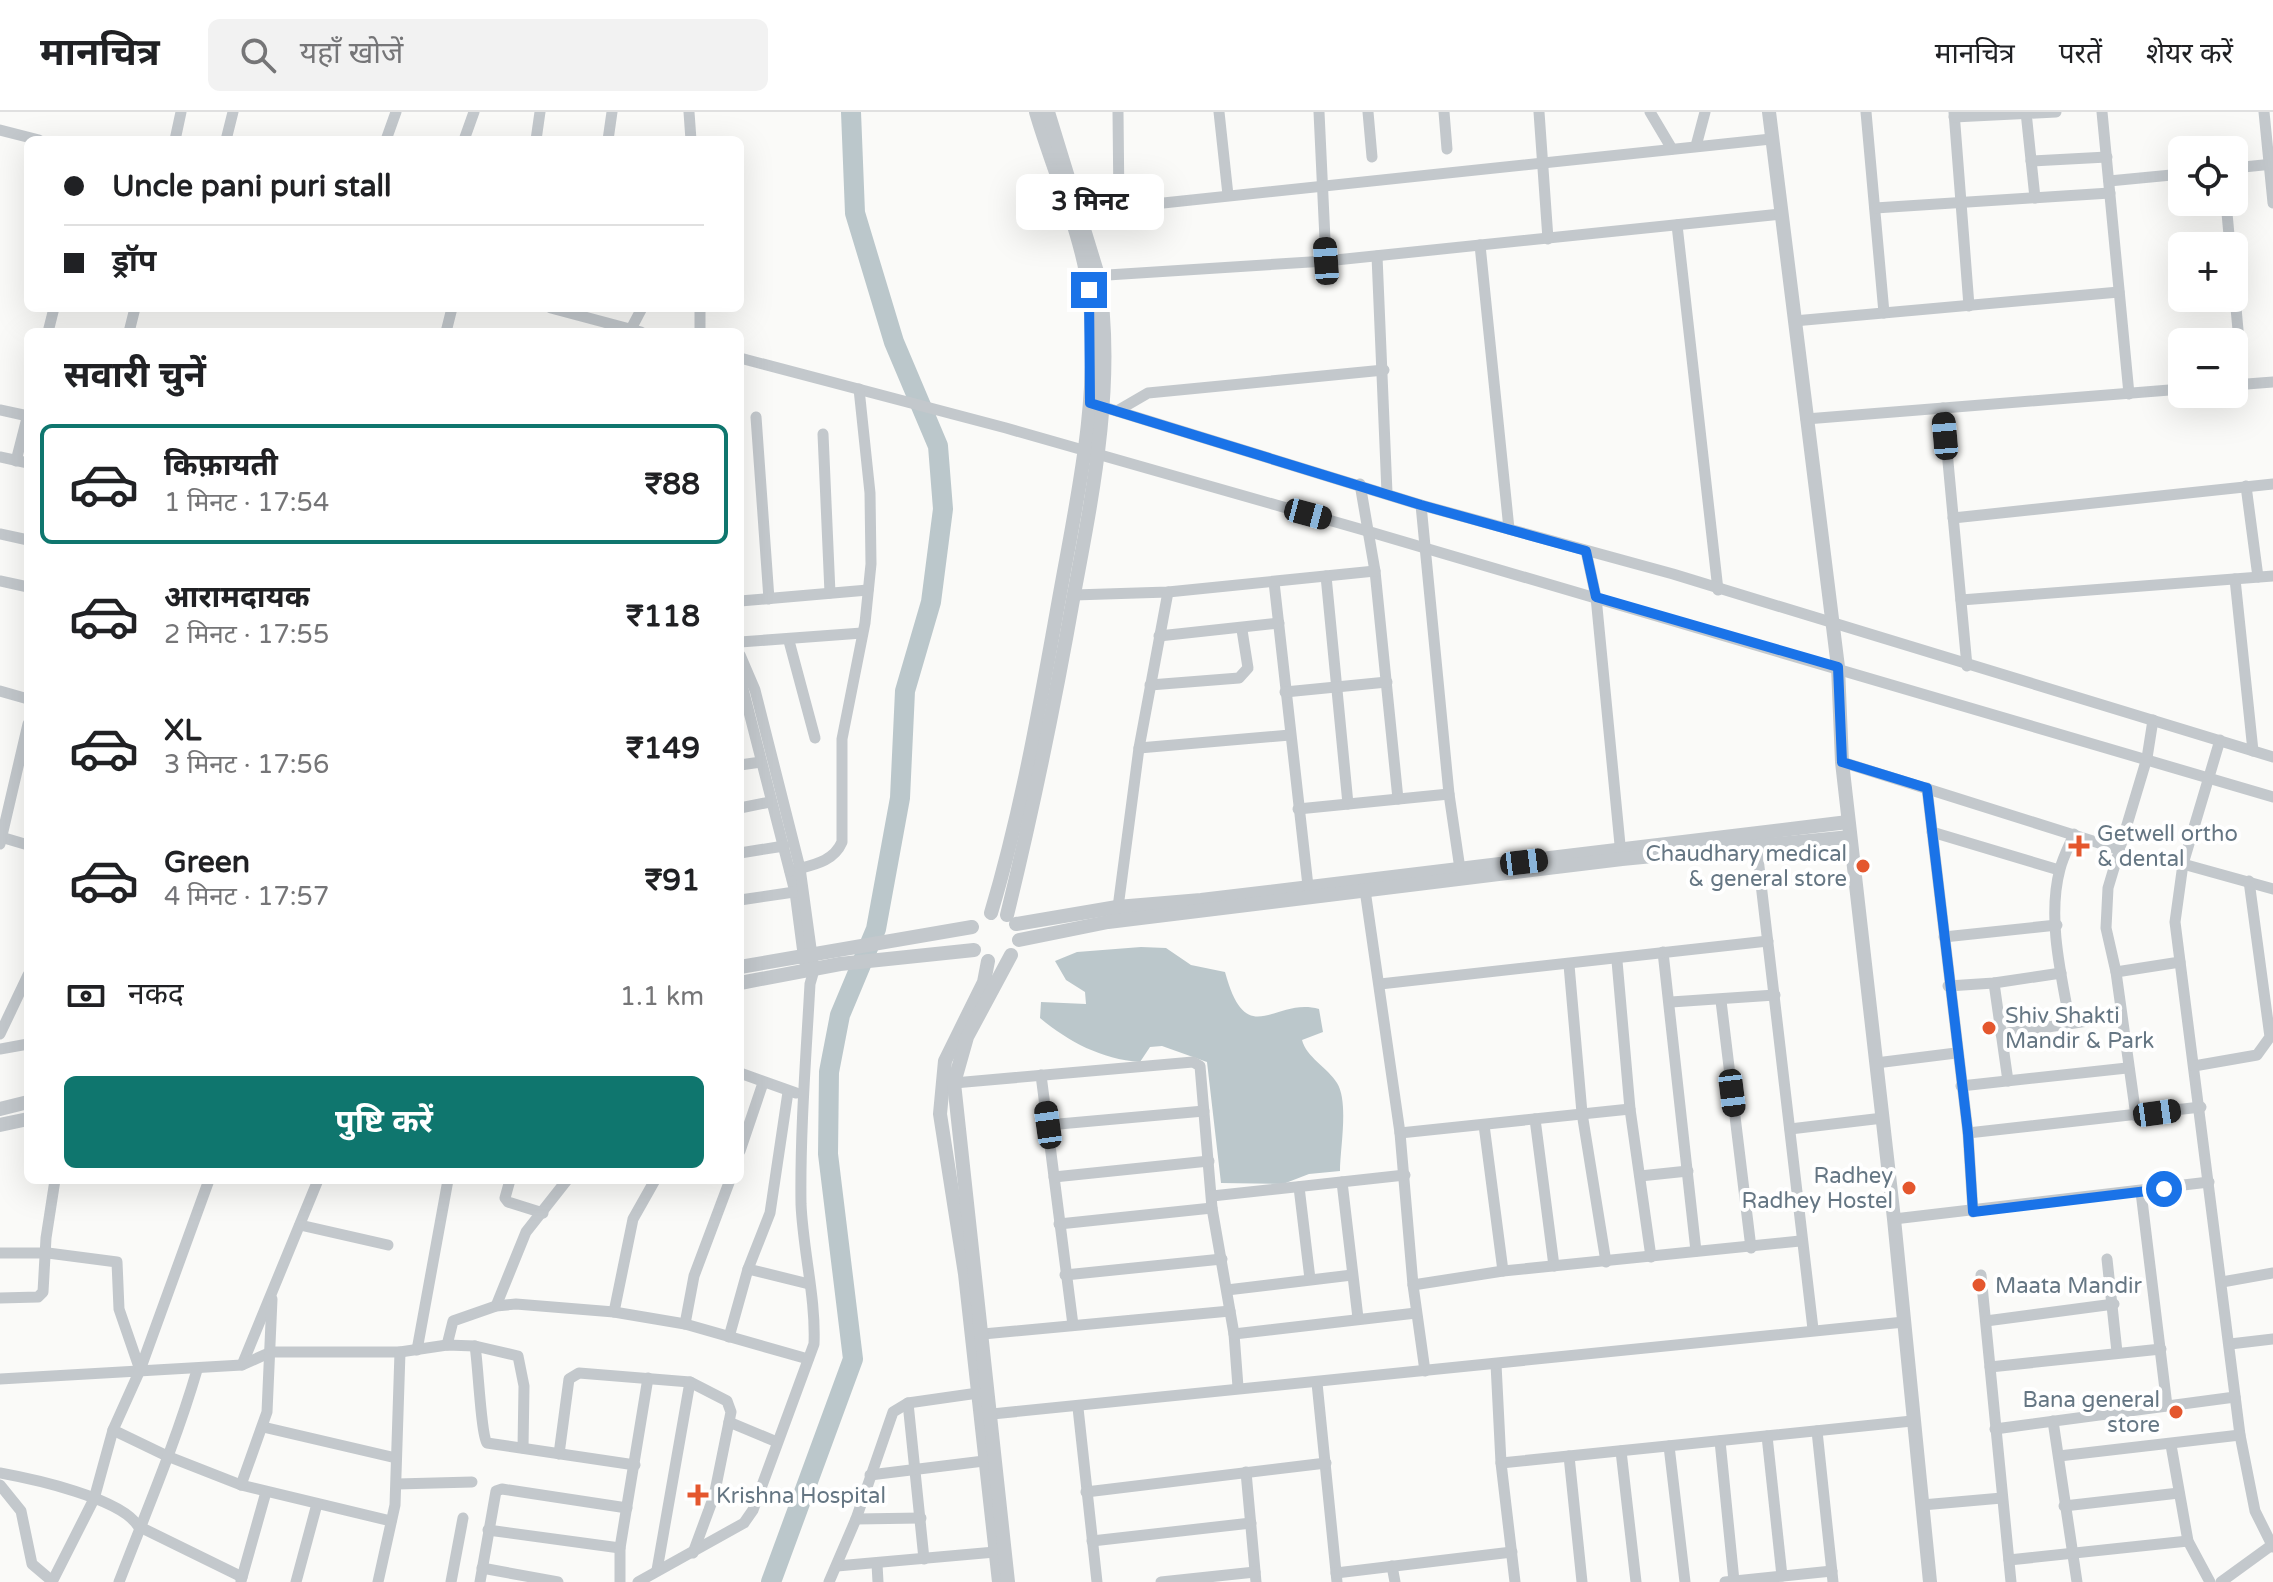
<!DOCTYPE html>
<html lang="hi">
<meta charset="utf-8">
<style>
:root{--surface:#fff;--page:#f2f2f2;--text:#202124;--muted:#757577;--line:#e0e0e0;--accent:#0f766e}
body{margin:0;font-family:"Varela Round","Noto Sans Devanagari",sans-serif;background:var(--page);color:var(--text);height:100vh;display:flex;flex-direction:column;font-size:30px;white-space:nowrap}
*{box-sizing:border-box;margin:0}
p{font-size:26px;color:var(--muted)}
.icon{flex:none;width:44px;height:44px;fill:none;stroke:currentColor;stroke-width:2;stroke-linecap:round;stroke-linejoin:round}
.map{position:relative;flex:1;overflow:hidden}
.panel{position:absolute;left:24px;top:216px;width:720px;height:856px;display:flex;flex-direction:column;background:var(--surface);border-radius:12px;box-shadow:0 8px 32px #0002}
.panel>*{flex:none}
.banner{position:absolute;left:24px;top:24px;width:720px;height:176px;border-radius:12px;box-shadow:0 8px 32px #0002;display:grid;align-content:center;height:176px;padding:0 40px;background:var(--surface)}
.controls{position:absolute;left:2168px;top:24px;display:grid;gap:16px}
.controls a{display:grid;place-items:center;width:80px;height:80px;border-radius:12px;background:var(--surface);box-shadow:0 8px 32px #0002;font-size:40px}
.end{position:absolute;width:36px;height:36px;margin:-18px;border:10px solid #1a73e8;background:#fff;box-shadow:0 0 0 4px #fff}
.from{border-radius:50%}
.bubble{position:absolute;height:56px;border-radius:12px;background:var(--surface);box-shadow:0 8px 32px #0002;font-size:26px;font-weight:700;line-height:56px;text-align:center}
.car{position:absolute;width:24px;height:48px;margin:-24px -12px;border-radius:10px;box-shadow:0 0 6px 2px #0007;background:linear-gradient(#222 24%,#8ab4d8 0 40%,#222 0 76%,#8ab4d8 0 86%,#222 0)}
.banner b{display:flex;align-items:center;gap:28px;height:76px;font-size:30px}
.banner b+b{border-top:2px solid var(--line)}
.banner i{width:20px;height:20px;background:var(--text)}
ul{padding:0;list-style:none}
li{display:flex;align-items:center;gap:24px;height:120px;margin:0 16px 12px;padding:0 24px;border:4px solid transparent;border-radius:12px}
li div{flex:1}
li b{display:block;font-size:30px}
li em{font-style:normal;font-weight:700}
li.on{border-color:var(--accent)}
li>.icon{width:72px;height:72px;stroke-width:1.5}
h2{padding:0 40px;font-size:36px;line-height:96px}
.pay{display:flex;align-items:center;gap:20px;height:88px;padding:0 40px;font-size:30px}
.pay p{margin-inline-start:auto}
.button{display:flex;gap:16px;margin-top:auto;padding:16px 40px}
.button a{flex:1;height:92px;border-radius:12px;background:var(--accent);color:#fff;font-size:32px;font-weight:700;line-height:92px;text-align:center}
header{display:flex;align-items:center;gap:48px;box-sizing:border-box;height:112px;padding:0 40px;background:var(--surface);border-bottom:2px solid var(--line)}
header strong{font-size:38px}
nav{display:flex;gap:44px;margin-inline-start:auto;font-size:28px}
.search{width:560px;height:72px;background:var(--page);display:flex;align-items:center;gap:20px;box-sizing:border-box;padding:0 28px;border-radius:12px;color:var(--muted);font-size:30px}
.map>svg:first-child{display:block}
.water{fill:#bbc7cb}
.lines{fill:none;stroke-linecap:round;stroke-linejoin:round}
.river{stroke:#bbc7cb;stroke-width:20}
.minor{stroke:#c3c8cc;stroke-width:11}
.tertiary{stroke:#c3c8cc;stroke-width:14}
.route{stroke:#1a73e8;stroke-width:10}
.poi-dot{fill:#e4572e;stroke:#fff;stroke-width:3}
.labels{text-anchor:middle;stroke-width:8;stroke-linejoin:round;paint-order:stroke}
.poi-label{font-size:22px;fill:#657683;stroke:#fff;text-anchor:start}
</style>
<header>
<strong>मानचित्र</strong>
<div class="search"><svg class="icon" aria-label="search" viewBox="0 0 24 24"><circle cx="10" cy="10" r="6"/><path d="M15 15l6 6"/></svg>यहाँ खोजें</div>
<nav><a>मानचित्र</a><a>परतें</a><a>शेयर करें</a></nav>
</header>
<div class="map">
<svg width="2273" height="1470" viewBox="0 0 2273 1470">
<rect width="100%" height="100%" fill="#fafaf8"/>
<path class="water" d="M1141 835 1166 836 1191 853 1225 860C1247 941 1274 884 1319 897L1323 920 1302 928C1306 945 1328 956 1337 971 1349 990 1340 1037 1340 1059L1309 1062 1283 1072 1221 1071 1207 950 1162 934 1150 935 1140 950C1101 947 1069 930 1040 906L1041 890 1086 892 1085 880 1066 868 1055 849 1077 840Z"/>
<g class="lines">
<path class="river" d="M771 1470 853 1247 828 1042 829 960 840 903 876 817 900 686 905 579 931 490 943 397 938 334 894 230 855 101 851 0"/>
<g class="minor">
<path d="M689 0 691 28"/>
<path d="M1118 0 1119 95"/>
<path d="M1219 0 1228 83"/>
<path d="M1319 0 1326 149"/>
<path d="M1368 0 1372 45"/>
<path d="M1444 0 1447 37"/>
<path d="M1539 0 1548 127"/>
<path d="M1650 0 1672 37"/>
<path d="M1866 0 1884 201"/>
<path d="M1954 0 1969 194"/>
<path d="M2026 0 2035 86"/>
<path d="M2102 0 2129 282"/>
<path d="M2264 0 2273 91"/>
<path d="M1954 5 2056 0"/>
<path d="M0 18 39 28"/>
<path d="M175 28 181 0"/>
<path d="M226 28 233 0"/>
<path d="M386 28 396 0"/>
<path d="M464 28 474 0"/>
<path d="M536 28 540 0"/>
<path d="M608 28 612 0"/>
<path d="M1696 34 1705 0"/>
<path d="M2031 49 2107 45"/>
<path d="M2234 56 2273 52"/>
<path d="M2109 69 2182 62"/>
<path d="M2226 90 2230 134"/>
<path d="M1875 96 2110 81"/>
<path d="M1078 100 1771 27"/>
<path d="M1677 113 1718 478"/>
<path d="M1480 133 1509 417"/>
<path d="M1377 144 1387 381"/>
<path d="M1092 164 1326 149 1781 102"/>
<path d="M2234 174 2243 273"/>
<path d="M551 196 641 220"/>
<path d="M700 196V220"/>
<path d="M1794 209 2119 180"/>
<path d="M631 217 642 196"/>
<path d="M48 220 54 196"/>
<path d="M129 220 135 196"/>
<path d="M446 220 452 196"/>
<path d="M740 246 1006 316 1367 419 2273 685"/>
<path d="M2234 273 2273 270"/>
<path d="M1097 293 1421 393 1673 462 2273 645"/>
<path d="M1943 296 1967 554"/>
<path d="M0 298 28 304"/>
<path d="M1117 299 1148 281 1384 258"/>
<path d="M756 305 769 487"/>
<path d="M1806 307 2182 277"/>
<path d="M823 322 830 481"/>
<path d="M0 345 28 351"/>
<path d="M16 349 28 302"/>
<path d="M1360 372 1375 459 1398 687"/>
<path d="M2246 374 2258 465"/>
<path d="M1421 393 1449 682 1460 757"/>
<path d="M1953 406 2273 372"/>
<path d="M0 422 28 428"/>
<path d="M1586 439 1596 485 1621 743"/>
<path d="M1326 464 1348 692"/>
<path d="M2235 467 2253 639"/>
<path d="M0 469 28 475"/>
<path d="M1274 470 1308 774"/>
<path d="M1074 483 1168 480 1375 459"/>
<path d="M1961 488 2273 464"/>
<path d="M740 489 868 478"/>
<path d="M1159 524 1279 511"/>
<path d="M789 529 815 626"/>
<path d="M740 530 862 521"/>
<path d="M740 565 795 780 804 849"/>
<path d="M1150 573 1239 566 1248 556 1242 518"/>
<path d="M0 579 28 587"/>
<path d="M1285 580 1387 570"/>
<path d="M2220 628 2183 752 2175 810 2240 1323 2255 1399 2273 1435"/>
<path d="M1139 636 1290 623"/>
<path d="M1842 650 2118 737"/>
<path d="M740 653 761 650"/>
<path d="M1927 676 1968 1021 1973 1100"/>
<path d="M740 696 770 690"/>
<path d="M1298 697 1449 682"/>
<path d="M1932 720 2059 758"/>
<path d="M1 725 28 733"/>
<path d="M1756 729 1813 1217"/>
<path d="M0 732 28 612"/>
<path d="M740 741 784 734"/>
<path d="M2183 752 2273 777"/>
<path d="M790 759C811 753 833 751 842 730V627L865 511 871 452 870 381 859 277"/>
<path d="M1364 771 1400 1021 1413 1173 1425 1259"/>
<path d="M740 788 801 779"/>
<path d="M1117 803 1139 636 1168 480"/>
<path d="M1944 825 2057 813"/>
<path d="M1663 840 1696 1139"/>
<path d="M1617 849 1630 997 1651 1145"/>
<path d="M1569 853 1582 1001 1606 1150"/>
<path d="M2116 860 2180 850"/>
<path d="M1994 871 2008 969"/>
<path d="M1380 872 1768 829"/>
<path d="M1948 874 1994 871 2061 861"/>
<path d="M1721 889 1751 1136"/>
<path d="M1671 890 1775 883"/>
<path d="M2070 911C2061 863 2047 805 2060 757 2063 745 2069 734 2074 722"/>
<path d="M0 922 28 863"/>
<path d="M2001 922 2121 904"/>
<path d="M0 937 28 932"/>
<path d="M1876 951 1956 941"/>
<path d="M2194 954 2257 943 2270 925 2249 769"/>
<path d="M740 961 796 981"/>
<path d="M1041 963 1073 1213"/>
<path d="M954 971 1193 950 1200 954 1212 1096 1234 1222 1238 1275"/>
<path d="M1961 974 2127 956"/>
<path d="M2136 1004 2116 860 2106 816 2108 776 2147 646 2153 608"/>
<path d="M1535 1007 1554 1154"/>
<path d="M1048 1013 1204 999"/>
<path d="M1484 1013 1503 1159"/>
<path d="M1790 1017 1883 1006"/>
<path d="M1400 1021 1630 997"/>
<path d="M1968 1021 2201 995"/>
<path d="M740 1039 763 971"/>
<path d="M1640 1064 1688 1059"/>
<path d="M1054 1065 1209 1049"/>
<path d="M510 1068 505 1086 508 1090 543 1101"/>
<path d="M1342 1070 1358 1206"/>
<path d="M1299 1075 1310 1167"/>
<path d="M2141 1080 2167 1294"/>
<path d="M1212 1084 1405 1063"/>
<path d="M1894 1107 2209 1070"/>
<path d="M1059 1112 1212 1096"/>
<path d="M300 1113 388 1133"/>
<path d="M0 1141H48L117 1150 119 1197 140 1258"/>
<path d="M2107 1147 2117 1240"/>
<path d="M748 1157 809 1172"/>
<path d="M1065 1163 1222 1147"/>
<path d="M1981 1163 2011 1470"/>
<path d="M2222 1170 2273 1161"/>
<path d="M1413 1173 1503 1159 1800 1129"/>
<path d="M1227 1178 1352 1163"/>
<path d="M0 1186 38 1185 43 1180 46 1126 55 1068"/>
<path d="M496 1194 526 1120 567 1068"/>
<path d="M614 1200 633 1107 655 1068"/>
<path d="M1986 1209 2114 1192"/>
<path d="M685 1212 694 1164 730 1068"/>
<path d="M983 1222 1230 1199"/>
<path d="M1234 1222 1416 1201"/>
<path d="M729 1225 748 1157 770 1101 788 980"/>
<path d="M2230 1232 2273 1227"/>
<path d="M447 1233 453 1209 496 1194 516 1192 614 1200 685 1212 808 1247"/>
<path d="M475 1234C478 1251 481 1323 487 1331L635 1353"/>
<path d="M417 1238 448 1068"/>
<path d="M1496 1252 1501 1351 1515 1470"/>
<path d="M242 1253 318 1068"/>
<path d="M1990 1255 2161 1237"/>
<path d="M0 1267 242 1253 271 1240H400L447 1233 475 1234 518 1244 524 1274 523 1336"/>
<path d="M1317 1271 1337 1470"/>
<path d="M908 1291 924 1447"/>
<path d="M1078 1296 1097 1470"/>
<path d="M992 1302 1904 1210"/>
<path d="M2053 1309 2077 1470"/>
<path d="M729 1310 777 1330"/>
<path d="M263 1315 396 1346"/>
<path d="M1995 1317 2235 1285"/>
<path d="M113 1318 167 1344 241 1373 391 1409"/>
<path d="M1817 1319 1833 1470"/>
<path d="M1767 1324 1782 1464"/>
<path d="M1720 1329 1734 1469"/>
<path d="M2171 1333 2188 1429 2210 1470"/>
<path d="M1669 1334 1685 1470"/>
<path d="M1621 1339 1636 1470"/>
<path d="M559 1342 569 1267 579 1261 690 1270 727 1289 731 1300 714 1384 693 1441"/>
<path d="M1569 1344 1582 1470"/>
<path d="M2059 1344 2240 1323"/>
<path d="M1501 1351 1912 1309"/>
<path d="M1246 1360 1256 1470"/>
<path d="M0 1361C33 1367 121 1386 138 1414L242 1465"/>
<path d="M870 1363 984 1349"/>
<path d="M397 1372 472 1370"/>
<path d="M0 1373 21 1399 32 1452 52 1469"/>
<path d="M241 1373 267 1300 272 1187"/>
<path d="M1086 1380 1326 1351"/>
<path d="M1922 1393 2002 1386"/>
<path d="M2064 1394 2179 1381"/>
<path d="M856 1407 921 1406"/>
<path d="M488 1418 620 1436"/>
<path d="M1092 1429 1251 1411"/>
<path d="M2009 1448 2188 1429"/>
<path d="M877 1452 878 1470"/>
<path d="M837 1454 995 1440"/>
<path d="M1392 1454 1395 1470"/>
<path d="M482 1456 558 1470"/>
<path d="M657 1458 690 1270"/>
<path d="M1336 1461 1512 1440"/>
<path d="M241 1469 266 1380"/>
<path d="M52 1470 94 1387 113 1318 140 1258 209 1068"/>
<path d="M119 1470C146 1400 176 1330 197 1258"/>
<path d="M296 1470 317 1392"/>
<path d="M378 1470 395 1393 400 1240"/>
<path d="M451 1470 463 1406"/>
<path d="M480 1470 496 1379 502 1377 627 1396"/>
<path d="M620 1470V1436L648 1266"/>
<path d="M638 1470 744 1411 753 1398 814 1232C816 1186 803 1139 801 1092 800 1019 806 945 810 872L814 858 800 756 755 578 740 543"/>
<path d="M829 1470 856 1407 893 1300 908 1291 978 1281"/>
<path d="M1161 1470 1255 1460"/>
<path d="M1725 1470 1832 1459"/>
<path d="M2221 1470 2272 1433"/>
</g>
<g class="tertiary">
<path d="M1769 0 1838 555 1842 650 1894 1107 1930 1470"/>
<path d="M991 801C1022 697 1040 593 1059 487 1077 386 1101 283 1089 180 1083 124 1052 56 1036 0"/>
<path d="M1007 803C1033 697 1055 590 1074 482 1093 381 1116 266 1098 163L1048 0"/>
<path d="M1016 812 1117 795 1201 788 1848 710"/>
<path d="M1019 828 1108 810 1622 747 1850 725"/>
<path d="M988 849 984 870 945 949 940 1002 965 1162 999 1470"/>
<path d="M740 855 972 815"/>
<path d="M740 871 840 852 974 838"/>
<path d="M0 997 28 990"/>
<path d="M0 1013 28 1007"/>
<path d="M1008 1470 954 971 967 925 1011 843"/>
</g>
</g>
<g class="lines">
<path class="route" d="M1089 178 1090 291 1421 393 1586 439 1596 485 1838 555 1842 650 1927 676 1968 1021 1973 1100 2164 1077"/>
</g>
<g class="poi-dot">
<path d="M2075 722h8v8h8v8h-8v8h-8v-8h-8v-8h8z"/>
<circle cx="1863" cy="754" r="8"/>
<circle cx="1989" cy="916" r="8"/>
<circle cx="1909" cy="1076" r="8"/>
<circle cx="1979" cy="1173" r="8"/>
<circle cx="2176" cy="1300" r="8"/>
<path d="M694 1371h8v8h8v8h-8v8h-8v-8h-8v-8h8z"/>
</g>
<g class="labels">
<g class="poi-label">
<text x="2097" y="729">Getwell ortho<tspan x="2097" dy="25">&amp; dental</tspan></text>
<text x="1847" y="749" text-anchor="end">Chaudhary medical<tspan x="1847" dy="25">&amp; general store</tspan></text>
<text x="2005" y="911">Shiv Shakti<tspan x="2005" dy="25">Mandir &amp; Park</tspan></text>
<text x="1893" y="1071" text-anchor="end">Radhey<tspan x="1893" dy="25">Radhey Hostel</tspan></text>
<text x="1995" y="1181">Maata Mandir</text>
<text x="2160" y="1295" text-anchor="end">Bana general<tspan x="2160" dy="25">store</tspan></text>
<text x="716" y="1391">Krishna Hospital</text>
</g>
</g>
</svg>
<div class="controls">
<a><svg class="icon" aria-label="locate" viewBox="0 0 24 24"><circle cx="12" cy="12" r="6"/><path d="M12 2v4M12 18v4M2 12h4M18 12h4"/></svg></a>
<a>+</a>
<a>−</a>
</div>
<i class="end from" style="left:2164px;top:1077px"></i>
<i class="end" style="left:1089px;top:178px"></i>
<div class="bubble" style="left:1016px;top:62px;width:148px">3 मिनट</div>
<i class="car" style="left:1326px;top:149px;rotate:356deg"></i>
<i class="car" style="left:1945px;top:324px;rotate:355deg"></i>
<i class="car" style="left:1308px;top:402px;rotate:105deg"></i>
<i class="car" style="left:1524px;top:750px;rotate:83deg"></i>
<i class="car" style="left:1732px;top:981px;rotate:173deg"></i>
<i class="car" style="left:2157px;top:1001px;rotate:82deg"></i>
<i class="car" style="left:1048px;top:1013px;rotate:352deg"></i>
<div class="banner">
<b><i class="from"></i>Uncle pani puri stall</b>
<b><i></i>ड्रॉप</b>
</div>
<section class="panel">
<h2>सवारी चुनें</h2>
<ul>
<li class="on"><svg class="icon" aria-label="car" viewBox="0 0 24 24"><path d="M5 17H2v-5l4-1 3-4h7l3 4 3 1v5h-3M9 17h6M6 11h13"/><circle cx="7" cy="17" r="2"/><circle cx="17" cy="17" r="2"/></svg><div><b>किफ़ायती</b><p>1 मिनट · 17:54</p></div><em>₹88</em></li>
<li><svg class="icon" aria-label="car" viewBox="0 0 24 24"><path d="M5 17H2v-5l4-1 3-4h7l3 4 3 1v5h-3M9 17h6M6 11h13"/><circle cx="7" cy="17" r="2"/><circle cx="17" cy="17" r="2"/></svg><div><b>आरामदायक</b><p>2 मिनट · 17:55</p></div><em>₹118</em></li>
<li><svg class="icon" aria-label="car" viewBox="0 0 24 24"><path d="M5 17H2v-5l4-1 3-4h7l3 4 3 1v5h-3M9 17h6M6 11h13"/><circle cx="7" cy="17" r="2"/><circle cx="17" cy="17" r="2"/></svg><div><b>XL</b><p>3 मिनट · 17:56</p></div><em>₹149</em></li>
<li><svg class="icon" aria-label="car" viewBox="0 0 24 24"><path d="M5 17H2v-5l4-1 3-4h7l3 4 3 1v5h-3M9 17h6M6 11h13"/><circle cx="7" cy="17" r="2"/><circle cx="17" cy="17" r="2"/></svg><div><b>Green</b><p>4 मिनट · 17:57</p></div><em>₹91</em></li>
</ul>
<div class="pay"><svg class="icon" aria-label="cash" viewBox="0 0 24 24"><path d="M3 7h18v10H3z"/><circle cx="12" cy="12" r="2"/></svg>नकद<p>1.1 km</p></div>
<div class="button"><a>पुष्टि करें</a></div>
</section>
</div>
